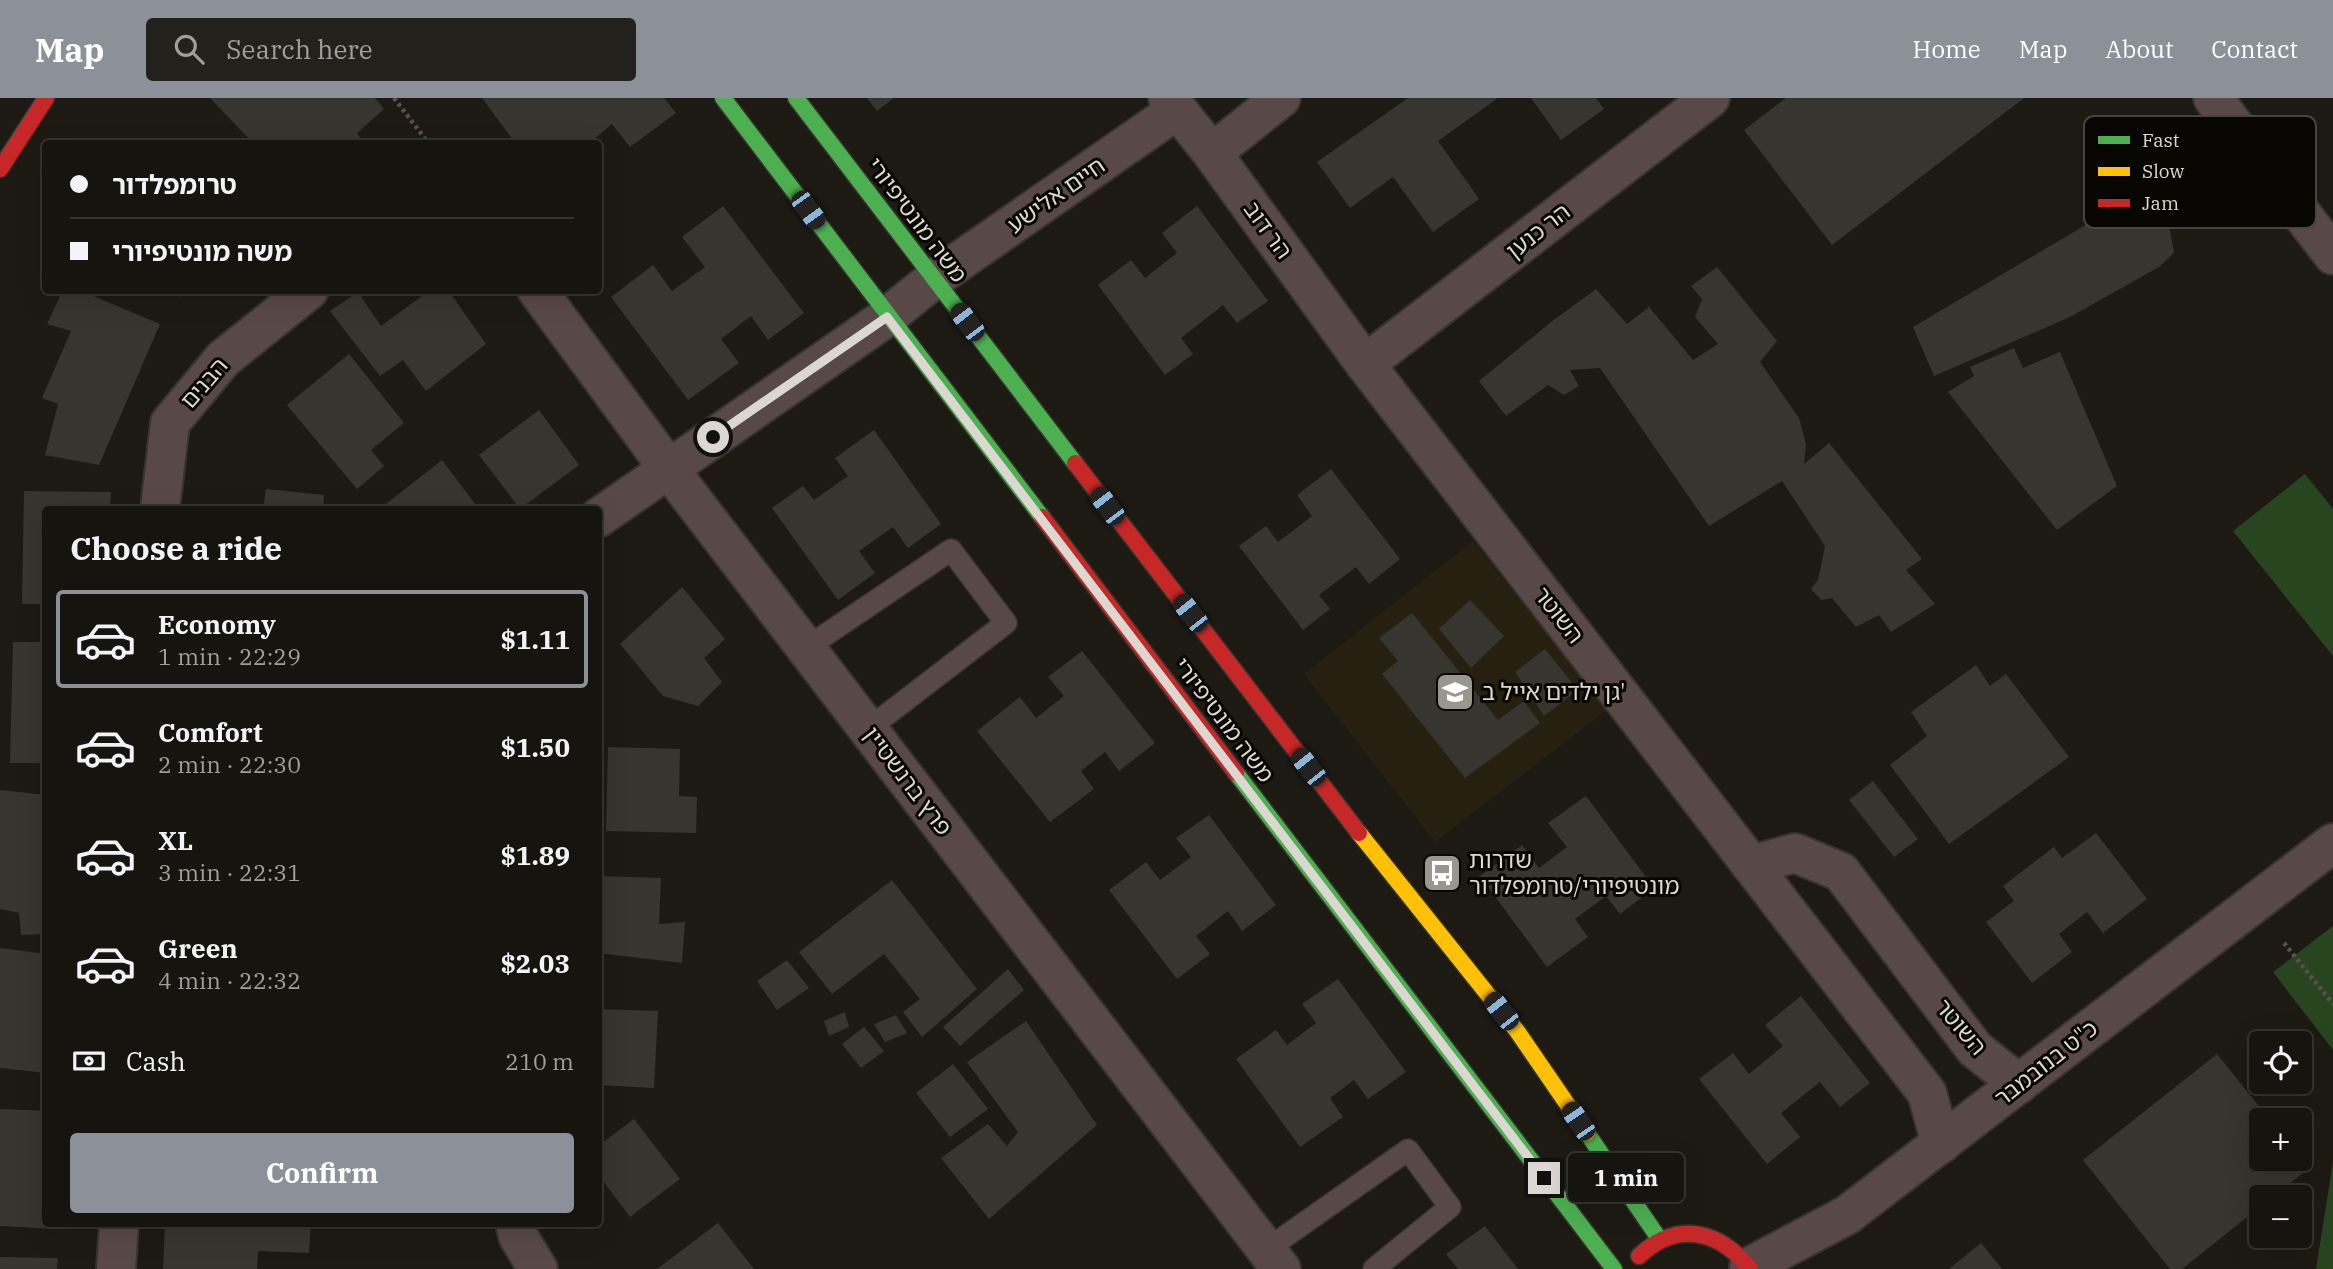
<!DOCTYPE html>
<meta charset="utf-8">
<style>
:root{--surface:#15140e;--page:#22211c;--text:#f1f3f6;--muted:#9d9e9e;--line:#34332e;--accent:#8c9099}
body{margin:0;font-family:"IBM Plex Serif","Noto Sans Hebrew",serif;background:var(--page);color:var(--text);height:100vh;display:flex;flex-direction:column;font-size:26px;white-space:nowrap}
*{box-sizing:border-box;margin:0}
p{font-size:23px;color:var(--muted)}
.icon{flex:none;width:38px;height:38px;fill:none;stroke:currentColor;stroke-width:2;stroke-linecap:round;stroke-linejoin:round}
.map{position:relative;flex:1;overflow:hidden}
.sheet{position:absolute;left:42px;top:408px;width:560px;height:721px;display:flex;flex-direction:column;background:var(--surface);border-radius:7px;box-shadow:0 7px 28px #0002,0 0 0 2px var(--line)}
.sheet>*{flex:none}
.hud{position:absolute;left:42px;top:42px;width:560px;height:154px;border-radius:7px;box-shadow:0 7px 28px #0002,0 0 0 2px var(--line);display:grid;align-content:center;height:154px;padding:0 28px;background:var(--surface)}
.fabs{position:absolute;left:2249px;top:933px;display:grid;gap:14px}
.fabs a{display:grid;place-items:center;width:63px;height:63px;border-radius:7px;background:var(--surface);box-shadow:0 7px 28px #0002,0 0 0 2px var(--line);font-size:35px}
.end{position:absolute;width:32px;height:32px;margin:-16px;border:9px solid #dcd8d1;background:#111;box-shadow:0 0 0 4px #111}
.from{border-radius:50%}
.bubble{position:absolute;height:49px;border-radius:7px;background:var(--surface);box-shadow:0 7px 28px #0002,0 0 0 2px var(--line);font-size:23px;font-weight:700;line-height:49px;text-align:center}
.car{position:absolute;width:21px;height:42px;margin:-21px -10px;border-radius:9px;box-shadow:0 0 5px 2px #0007;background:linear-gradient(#222 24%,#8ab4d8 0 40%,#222 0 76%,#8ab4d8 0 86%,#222 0)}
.hud b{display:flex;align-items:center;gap:24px;height:66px;font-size:26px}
.hud b+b{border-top:2px solid var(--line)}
.hud i{width:18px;height:18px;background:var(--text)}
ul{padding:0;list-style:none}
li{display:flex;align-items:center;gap:21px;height:98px;margin:0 14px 10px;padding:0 14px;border:4px solid transparent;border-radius:7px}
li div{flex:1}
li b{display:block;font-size:26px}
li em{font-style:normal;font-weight:700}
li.on{border-color:var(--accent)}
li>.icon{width:63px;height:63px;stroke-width:1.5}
h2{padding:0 28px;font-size:32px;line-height:84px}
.pay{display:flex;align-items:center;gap:18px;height:77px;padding:0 28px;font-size:26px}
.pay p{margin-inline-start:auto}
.button{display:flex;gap:14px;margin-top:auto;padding:14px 28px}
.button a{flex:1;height:80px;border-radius:7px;background:var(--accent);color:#fff;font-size:28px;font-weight:700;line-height:80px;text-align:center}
header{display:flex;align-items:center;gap:42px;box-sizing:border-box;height:98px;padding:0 35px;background:var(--accent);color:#fff}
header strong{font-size:33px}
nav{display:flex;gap:38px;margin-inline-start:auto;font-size:24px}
.search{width:490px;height:63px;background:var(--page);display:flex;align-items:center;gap:18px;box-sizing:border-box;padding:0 24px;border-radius:7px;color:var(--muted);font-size:26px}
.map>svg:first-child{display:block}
.built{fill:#272010}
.green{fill:#274620}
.building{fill:#37352f}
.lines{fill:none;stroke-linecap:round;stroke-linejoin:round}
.lane-casing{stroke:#36342e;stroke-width:24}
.street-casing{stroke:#36342e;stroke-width:42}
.fast-casing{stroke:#36342e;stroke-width:19}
.slow-casing{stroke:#36342e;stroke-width:19}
.jam-casing{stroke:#36342e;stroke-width:19}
.path{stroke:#5a4f4e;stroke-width:4.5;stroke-dasharray:3.5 3.5;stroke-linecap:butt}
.lane{stroke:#594848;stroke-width:21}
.street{stroke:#594848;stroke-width:38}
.fast{stroke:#4caf50;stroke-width:16}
.slow{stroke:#ffc107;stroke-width:16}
.jam{stroke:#c62828;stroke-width:16}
.route{stroke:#dcd8d1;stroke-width:9}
.labels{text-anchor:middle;stroke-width:6;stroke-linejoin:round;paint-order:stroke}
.street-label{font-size:23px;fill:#dcd8d1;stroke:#080603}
.poi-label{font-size:23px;fill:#dcd8d1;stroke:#080603;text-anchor:start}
.key{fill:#080603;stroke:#484541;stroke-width:2}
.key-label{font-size:19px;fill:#dcd8d1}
</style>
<header>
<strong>Map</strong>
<div class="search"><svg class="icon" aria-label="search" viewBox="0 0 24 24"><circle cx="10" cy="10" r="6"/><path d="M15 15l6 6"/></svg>Search here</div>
<nav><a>Home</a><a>Map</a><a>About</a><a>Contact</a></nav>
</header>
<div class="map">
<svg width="2333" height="1171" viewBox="0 0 2333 1171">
<rect width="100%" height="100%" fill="#1c1a13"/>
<path class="built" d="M1473 443 1607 612 1435 744 1304 576Z"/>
<g class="green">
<path d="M2305 376 2333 411V558L2233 433Z"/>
<path d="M2333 828V952L2273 874Z"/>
<path d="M2333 1063V1171H2316Z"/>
</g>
<g class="building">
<path d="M210 0H375L384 11 357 35 364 46H254Z"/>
<path d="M482 0H664L676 15 630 49 612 26 588 46H516Z"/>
<path d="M867 0H894L877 13Z"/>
<path d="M1408 0H1498L1438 43 1479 101 1433 134 1393 79 1350 110 1317 64Z"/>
<path d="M1531 0H1596L1604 11 1561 42Z"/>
<path d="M1786 0H2024L1832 147 1744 32Z"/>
<path d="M723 108 804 215 768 242 751 218 721 241 739 265 688 302 611 199 653 167 672 193 705 169 682 139Z"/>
<path d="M1197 108 1268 203 1237 225 1223 207 1181 240 1193 256 1165 277 1098 187 1131 162 1145 180 1177 155 1162 135Z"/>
<path d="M2116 109 2160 115 2170 132 2174 155 2159 169 2070 219 1934 278 1913 229Z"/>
<path d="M1717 169 1777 243 1760 264 1799 320 1806 346 1804 366 1829 345 1922 461 1906 472 1935 506 1891 534 1879 517 1856 529 1832 500 1821 502 1811 491 1818 482 1825 448 1782 383 1709 428 1600 270 1570 272 1579 288 1564 297 1548 287 1506 318 1479 283 1551 224 1596 191 1627 226 1649 209 1693 262 1718 246 1695 219 1702 201 1691 188Z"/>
<path d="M63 192H79L160 226 99 367 45 357 58 306 42 300 71 233 47 226Z"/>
<path d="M171 192H184L179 199Z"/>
<path d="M430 192H448L486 246 426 293 403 262 380 278 330 213 358 194 381 228Z"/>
<path d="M2014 250 2023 270 2060 254 2117 388 2057 432 1948 294 1974 278 1970 269Z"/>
<path d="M349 256 404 325 371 352 384 368 357 391 287 307Z"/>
<path d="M539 312 579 367 520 411 479 357Z"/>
<path d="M874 332 941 426 908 450 893 429 859 453 875 475 838 502 772 410 803 388 814 402 848 378 835 360Z"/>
<path d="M442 362 479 411H391L386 406Z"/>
<path d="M1331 371 1400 461 1369 486 1356 469 1319 497 1330 511 1303 532 1239 448 1266 428 1278 444 1312 418 1297 397Z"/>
<path d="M266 391 324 397 323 411H263Z"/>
<path d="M24 393 111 394 110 411H46V506H22Z"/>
<path d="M682 489 725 541 704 560 722 584 698 608 663 598 620 546Z"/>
<path d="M1470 502 1504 538 1471 570 1439 531Z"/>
<path d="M1412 515 1498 622 1524 603 1540 625 1465 680 1382 576 1398 563 1379 540Z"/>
<path d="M13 544H46V665H10Z"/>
<path d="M1545 551 1578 592 1544 618 1515 574Z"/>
<path d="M1082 553 1155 645 1119 673 1105 654 1081 673 1094 691 1050 724 977 633 1020 599 1036 620 1064 598 1048 579Z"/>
<path d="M1976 567 1990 588 2006 576 2069 659 1949 746 1890 667 1927 638 1911 614Z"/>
<path d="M608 649 680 651 679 698 697 699 696 735 606 733Z"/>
<path d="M1873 683 1918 741 1894 759 1849 702Z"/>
<path d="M0 692 46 697V836L21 837 19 815 0 811Z"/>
<path d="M1586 698 1654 790 1620 816 1606 798 1575 821 1588 839 1547 869 1480 778 1522 747 1539 770 1567 749 1548 725Z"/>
<path d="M1209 717 1276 807 1242 833 1228 813 1196 838 1210 856 1177 881 1109 792 1146 764 1160 782 1191 759 1176 740Z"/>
<path d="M2096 735 2147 801 2103 835 2087 814 2059 836 2072 854 2032 885 1986 824 2014 803 2003 788 2054 749 2062 760Z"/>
<path d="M598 778 661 780 659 826 685 824 682 865 598 855Z"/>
<path d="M892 782 977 891 922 939 903 914 920 901 884 856 832 896 799 854Z"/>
<path d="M0 850 46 856V975L0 970Z"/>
<path d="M787 862 809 890 777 912 757 883Z"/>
<path d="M1008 871 1024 892 960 948 943 929Z"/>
<path d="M1338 881 1406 974 1368 1001 1354 982 1330 1000 1343 1019 1300 1049 1236 961 1276 932 1287 947 1316 925 1302 906Z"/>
<path d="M1801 898 1870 985 1840 1009 1820 984 1781 1015 1800 1039 1767 1066 1699 981 1733 955 1749 976 1783 948 1765 927Z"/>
<path d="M598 911 658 913 654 990 598 987Z"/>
<path d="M845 914 849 929 829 938 824 923Z"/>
<path d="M896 917 907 935 885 944 874 926Z"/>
<path d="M1026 923 1097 1027 989 1121 941 1060 988 1026 1007 1048 1018 1034 967 964Z"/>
<path d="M864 929 884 953 861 970 842 946Z"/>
<path d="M2217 956 2270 1022H2261V1060H2300L2308 1071 2273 1099H2261V1108L2182 1171H2170L2083 1062Z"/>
<path d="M953 966 988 1011 950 1039 916 995Z"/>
<path d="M0 1011 46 1013V1125H59L58 1131 0 1128Z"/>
<path d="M634 1021 680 1081 630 1119 598 1076V1048Z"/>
<path d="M165 1125H311L309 1155 258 1153 257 1171H163Z"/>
<path d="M718 1125 754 1171H657Z"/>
<path d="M1485 1128 1518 1171H1458L1446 1156Z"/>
<path d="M1981 1145 2002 1171H1949Z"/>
<path d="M0 1159 58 1160 57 1171H0Z"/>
</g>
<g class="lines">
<defs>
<g id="lane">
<path d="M806 550 951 452 1006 525 868 631"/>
<path d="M1266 1152 1408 1052 1450 1109 1374 1171"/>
</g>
<g id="street">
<path d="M1168 0 1212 55 1365 266 1927 995 1941 1046"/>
<path d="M2213 0 2333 157"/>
<path d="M1212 55 1281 0"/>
<path d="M537 192 668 370 1281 1171"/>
<path d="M1365 266 1710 0"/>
<path d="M160 411 170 325 223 261 309 192"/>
<path d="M598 420 887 219 934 181 1177 12"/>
<path d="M1751 767 1795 755 1841 774 1975 951 2019 986"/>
<path d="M515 1125 518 1138 538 1171"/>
<path d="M1749 1169 1847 1117 2333 745"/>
<path d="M116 1171 119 1125"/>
</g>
<g id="fast">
<path d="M723 0 1042 419"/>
<path d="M796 0 1075 365"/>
<path d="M1236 675 1614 1171"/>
<path d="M1587 1035 1660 1142"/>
</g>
<path id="slow" d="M1359 735 1517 933 1587 1035"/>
<g id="jam">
<path d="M0 71 46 0"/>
<path d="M1075 365 1359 735"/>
<path d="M1042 419 1236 675"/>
<path d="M1639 1158C1677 1122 1719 1132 1750 1171"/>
</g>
</defs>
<use href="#lane" class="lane-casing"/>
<use href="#street" class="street-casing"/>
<use href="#fast" class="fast-casing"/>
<use href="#slow" class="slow-casing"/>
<use href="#jam" class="jam-casing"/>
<g class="path">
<path d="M394 0 429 46"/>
<path d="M2284 845 2333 906"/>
</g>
<use href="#lane" class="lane"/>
<use href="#street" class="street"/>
<use href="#fast" class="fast"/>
<use href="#slow" class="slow"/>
<use href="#jam" class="jam"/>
</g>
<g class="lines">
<path class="route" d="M713 339 887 219 1544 1080"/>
</g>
<defs>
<symbol id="school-square" viewBox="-11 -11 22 22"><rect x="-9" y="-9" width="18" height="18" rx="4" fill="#99968e" stroke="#080603"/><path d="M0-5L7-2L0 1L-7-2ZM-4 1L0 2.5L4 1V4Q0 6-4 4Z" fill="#fff"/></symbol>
<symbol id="bus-square" viewBox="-11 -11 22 22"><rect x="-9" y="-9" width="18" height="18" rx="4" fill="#99968e" stroke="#080603"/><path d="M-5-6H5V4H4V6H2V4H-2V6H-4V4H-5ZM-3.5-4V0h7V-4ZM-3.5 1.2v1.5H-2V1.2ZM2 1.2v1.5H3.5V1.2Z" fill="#fff"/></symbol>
</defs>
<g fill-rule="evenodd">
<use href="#school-square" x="1433" y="572" width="44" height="44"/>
<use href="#bus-square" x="1420" y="753" width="44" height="44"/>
</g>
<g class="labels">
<g class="street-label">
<text transform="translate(1056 97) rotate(-35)" y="8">חיים אלישע</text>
<text transform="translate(917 122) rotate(53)" y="8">משה מונטיפיורי</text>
<text transform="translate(1268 132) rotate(54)" y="8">הר דוב</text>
<text transform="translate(1538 133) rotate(-38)" y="8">הר כנען</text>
<text transform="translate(204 285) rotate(-49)" y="8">הבנים</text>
<text transform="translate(1559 517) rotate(52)" y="8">השוטר</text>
<text transform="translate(1224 622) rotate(53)" y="8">משה מונטיפיורי</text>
<text transform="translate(908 683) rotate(53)" y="8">פרץ ברנשטיין</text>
<text transform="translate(1961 929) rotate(50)" y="8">השוטר</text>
<text transform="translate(2046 965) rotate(-38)" y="8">כ"ט בנובמבר</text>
</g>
<g class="poi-label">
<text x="1482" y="602">גן ילדים אייל ב'</text>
<text x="1469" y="770">שדרות<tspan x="1469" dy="26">מונטיפיורי/טרומפלדור</tspan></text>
</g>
</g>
<rect x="2084" y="18" width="232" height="112" rx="10" class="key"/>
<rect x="2098" y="38" width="32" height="8" fill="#4caf50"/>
<rect x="2098" y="69" width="32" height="9" fill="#ffc107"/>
<rect x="2098" y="101" width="32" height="8" fill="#c62828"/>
<g class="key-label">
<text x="2142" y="49">Fast</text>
<text x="2142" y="80">Slow</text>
<text x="2142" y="112">Jam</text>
</g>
</svg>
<div class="fabs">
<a><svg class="icon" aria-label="locate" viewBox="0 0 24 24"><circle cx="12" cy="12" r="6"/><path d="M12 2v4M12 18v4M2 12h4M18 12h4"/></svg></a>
<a>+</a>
<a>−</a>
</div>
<i class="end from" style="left:713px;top:339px"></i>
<i class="end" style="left:1544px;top:1080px"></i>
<div class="bubble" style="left:1568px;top:1055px;width:116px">1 min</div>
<i class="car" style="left:808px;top:112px;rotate:144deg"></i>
<i class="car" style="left:967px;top:224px;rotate:323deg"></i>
<i class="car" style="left:1107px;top:408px;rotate:323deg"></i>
<i class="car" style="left:1190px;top:515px;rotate:322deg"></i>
<i class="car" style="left:1308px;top:669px;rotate:322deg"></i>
<i class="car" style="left:1501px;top:913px;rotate:322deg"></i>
<i class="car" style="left:1578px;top:1023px;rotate:326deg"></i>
<div class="hud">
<b><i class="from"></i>טרומפלדור</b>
<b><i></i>משה מונטיפיורי</b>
</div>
<section class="sheet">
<h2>Choose a ride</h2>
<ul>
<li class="on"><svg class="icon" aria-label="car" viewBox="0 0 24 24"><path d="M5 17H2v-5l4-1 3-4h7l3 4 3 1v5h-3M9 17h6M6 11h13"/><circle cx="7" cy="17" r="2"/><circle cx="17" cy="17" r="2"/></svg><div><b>Economy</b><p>1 min · 22:29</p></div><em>$1.11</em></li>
<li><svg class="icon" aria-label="car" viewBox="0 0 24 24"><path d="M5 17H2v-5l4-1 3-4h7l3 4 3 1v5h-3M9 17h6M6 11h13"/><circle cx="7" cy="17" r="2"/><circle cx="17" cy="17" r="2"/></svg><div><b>Comfort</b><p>2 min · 22:30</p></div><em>$1.50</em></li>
<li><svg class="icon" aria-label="car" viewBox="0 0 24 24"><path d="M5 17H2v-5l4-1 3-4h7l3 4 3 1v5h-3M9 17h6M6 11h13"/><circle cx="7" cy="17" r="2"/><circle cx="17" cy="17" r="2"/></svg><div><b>XL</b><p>3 min · 22:31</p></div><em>$1.89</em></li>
<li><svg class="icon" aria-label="car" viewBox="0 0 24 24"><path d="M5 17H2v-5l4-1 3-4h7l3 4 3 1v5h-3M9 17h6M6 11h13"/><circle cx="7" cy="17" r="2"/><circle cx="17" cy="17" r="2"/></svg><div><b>Green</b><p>4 min · 22:32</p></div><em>$2.03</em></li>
</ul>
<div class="pay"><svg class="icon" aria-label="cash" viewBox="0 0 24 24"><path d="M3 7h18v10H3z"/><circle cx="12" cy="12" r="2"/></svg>Cash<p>210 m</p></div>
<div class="button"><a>Confirm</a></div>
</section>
</div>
